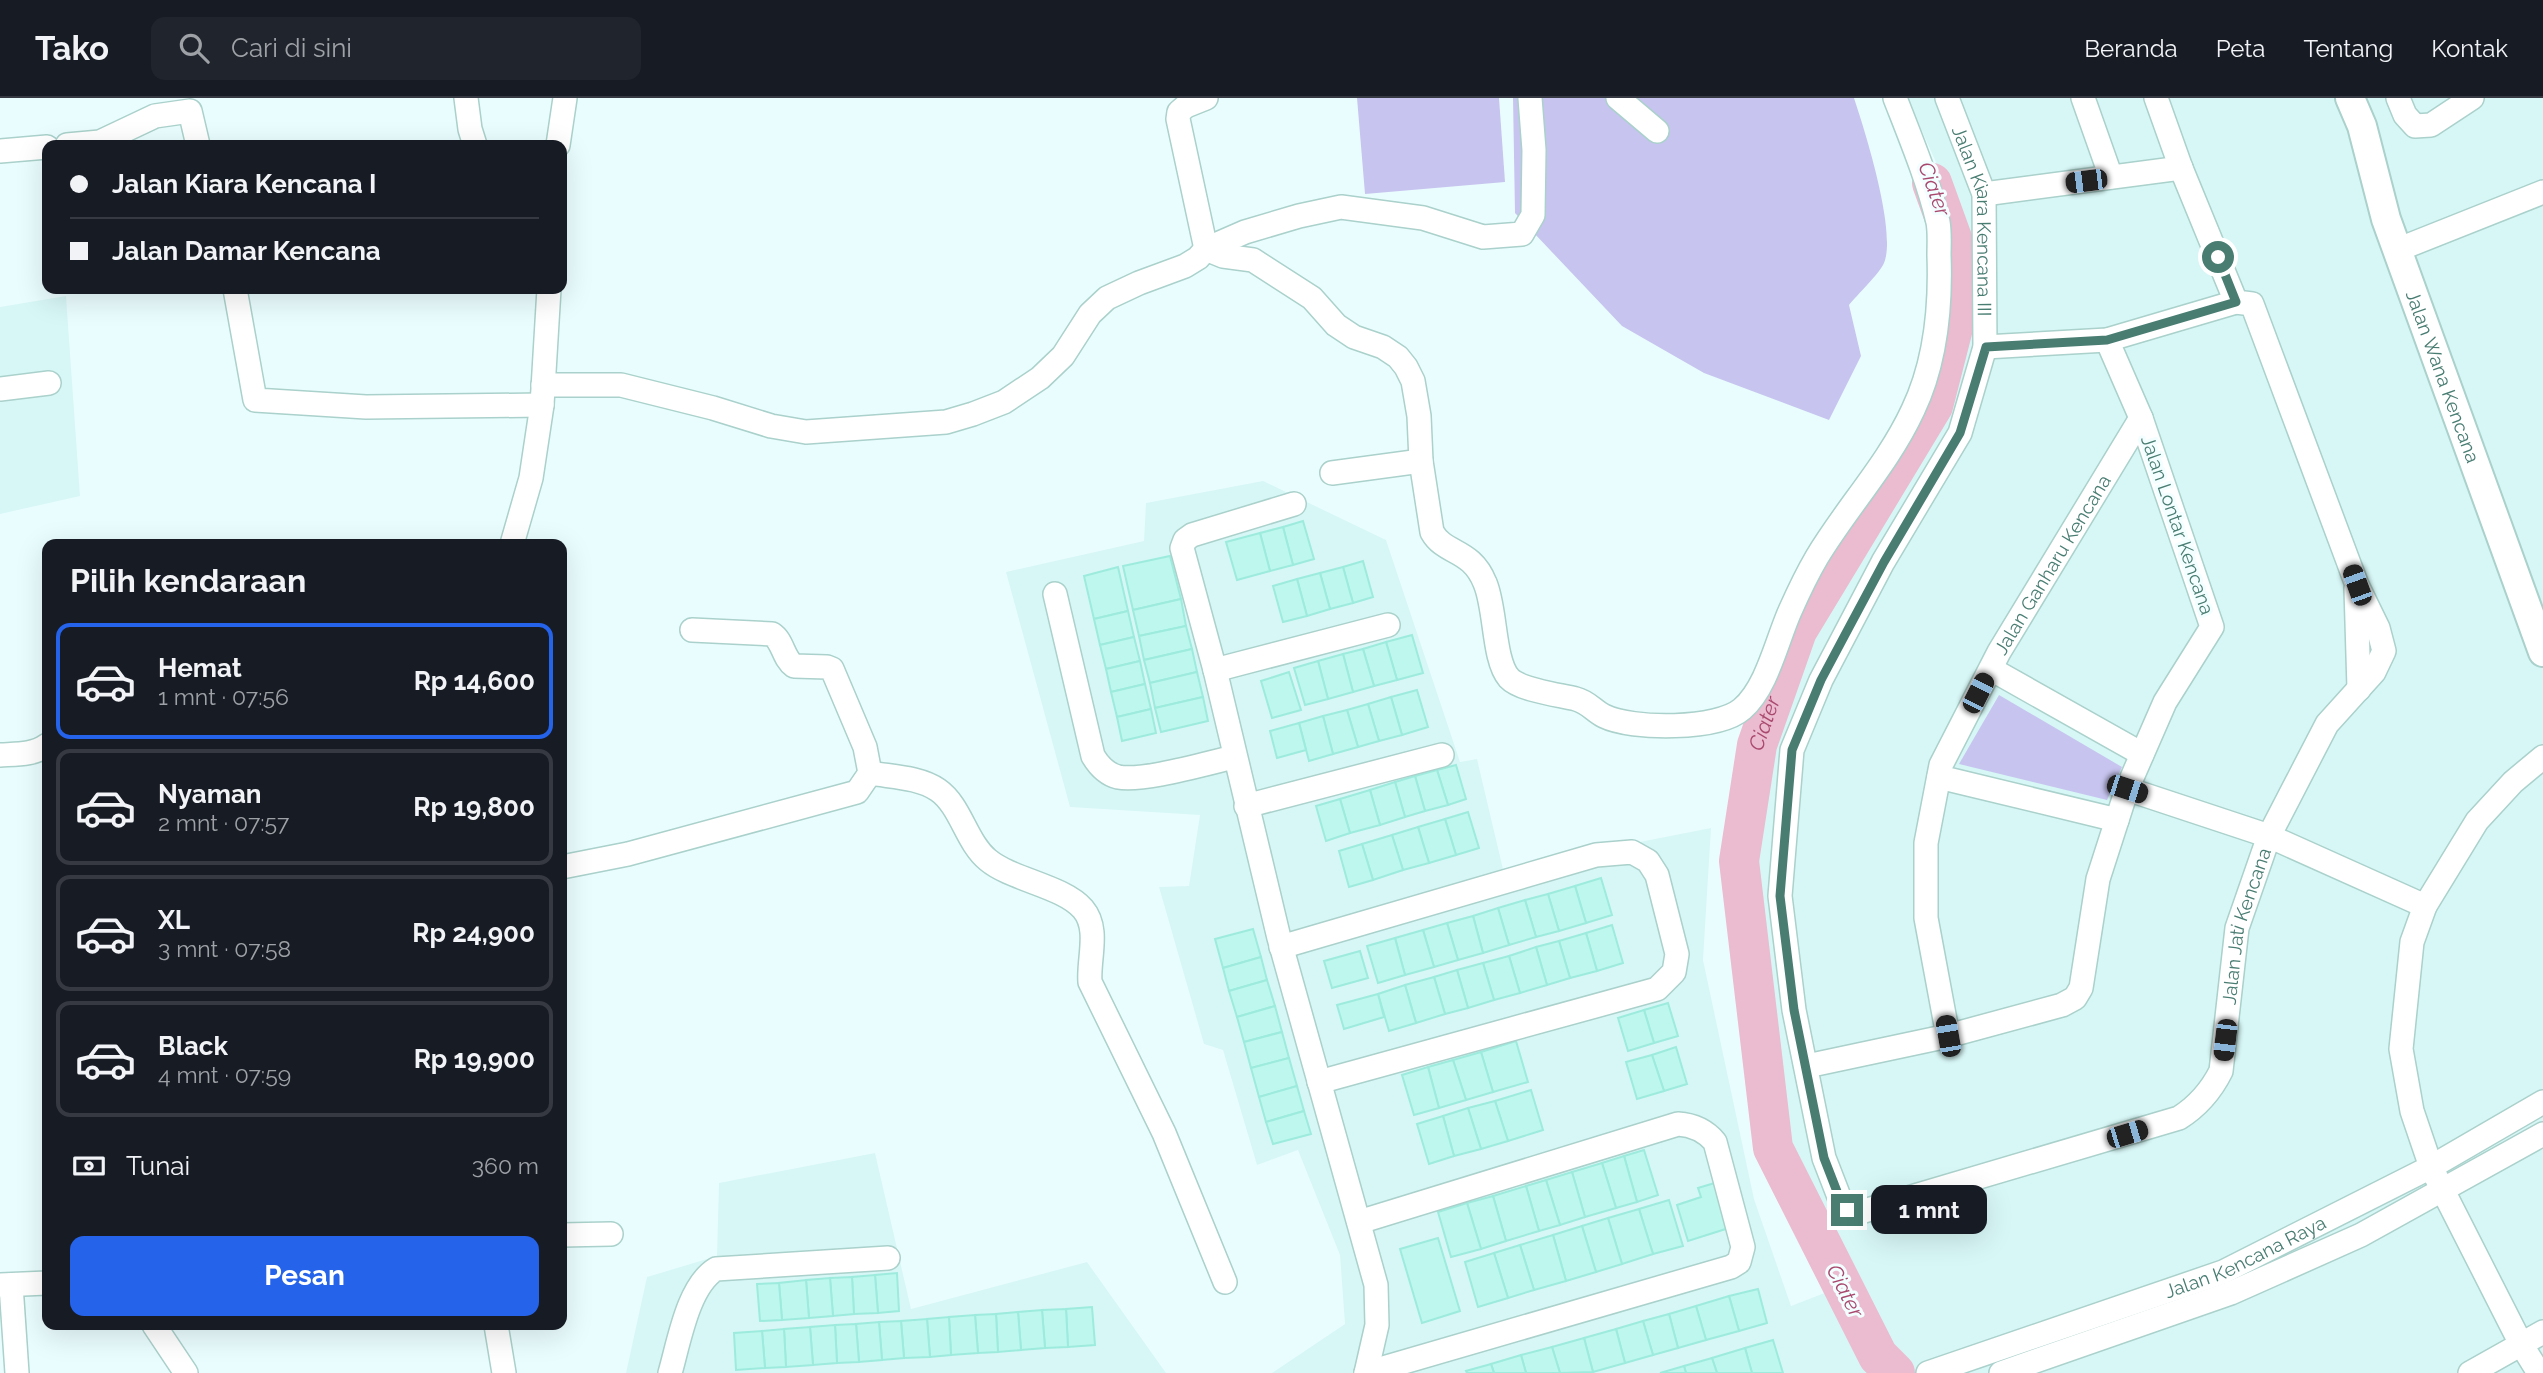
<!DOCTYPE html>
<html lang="id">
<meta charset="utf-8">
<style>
:root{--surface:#171b24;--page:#20242c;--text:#f1f3f6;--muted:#9ea1a6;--line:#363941;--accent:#2563eb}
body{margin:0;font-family:Raleway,sans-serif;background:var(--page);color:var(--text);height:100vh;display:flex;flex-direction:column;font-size:26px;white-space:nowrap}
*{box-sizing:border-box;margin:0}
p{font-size:23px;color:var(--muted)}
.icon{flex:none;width:38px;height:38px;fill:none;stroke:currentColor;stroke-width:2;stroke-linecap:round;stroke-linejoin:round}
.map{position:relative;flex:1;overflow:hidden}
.sheet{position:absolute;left:42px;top:441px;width:525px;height:791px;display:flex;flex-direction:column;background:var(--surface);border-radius:14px;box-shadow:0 7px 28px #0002}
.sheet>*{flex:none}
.banner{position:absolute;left:42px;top:42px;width:525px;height:154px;border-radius:14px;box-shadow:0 7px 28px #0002;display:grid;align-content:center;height:154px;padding:0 28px;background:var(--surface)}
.end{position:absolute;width:32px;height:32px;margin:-16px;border:9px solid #497d72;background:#fff;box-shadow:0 0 0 4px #fff}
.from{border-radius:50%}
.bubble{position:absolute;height:49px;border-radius:14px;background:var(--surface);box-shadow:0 7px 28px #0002;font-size:23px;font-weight:700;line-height:49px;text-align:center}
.car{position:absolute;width:21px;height:42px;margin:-21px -10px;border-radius:9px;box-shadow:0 0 5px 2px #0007;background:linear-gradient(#222 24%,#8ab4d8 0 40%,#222 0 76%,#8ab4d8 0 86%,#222 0)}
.banner b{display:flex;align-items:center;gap:24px;height:66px;font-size:26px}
.banner b+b{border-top:2px solid var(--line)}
.banner i{width:18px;height:18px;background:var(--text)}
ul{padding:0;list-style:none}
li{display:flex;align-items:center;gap:21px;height:116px;margin:0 14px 10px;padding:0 14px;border:4px solid var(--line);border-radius:14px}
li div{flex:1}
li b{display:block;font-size:26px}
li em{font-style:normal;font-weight:700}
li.active{border-color:var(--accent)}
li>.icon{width:63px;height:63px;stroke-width:1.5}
h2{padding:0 28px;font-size:32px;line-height:84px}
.pay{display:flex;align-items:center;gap:18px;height:77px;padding:0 28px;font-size:26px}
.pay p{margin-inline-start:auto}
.action{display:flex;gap:14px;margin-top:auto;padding:14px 28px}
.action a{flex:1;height:80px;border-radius:14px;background:var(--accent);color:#fff;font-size:28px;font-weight:700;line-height:80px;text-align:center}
header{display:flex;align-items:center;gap:42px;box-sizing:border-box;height:98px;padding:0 35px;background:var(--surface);border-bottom:2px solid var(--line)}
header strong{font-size:33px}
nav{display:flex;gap:38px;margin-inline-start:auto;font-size:24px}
.search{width:490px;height:63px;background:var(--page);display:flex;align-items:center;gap:18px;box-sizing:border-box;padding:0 24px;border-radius:14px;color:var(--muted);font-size:26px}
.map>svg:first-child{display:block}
.residential{fill:#d7f7f6}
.green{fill:#c7c5ef}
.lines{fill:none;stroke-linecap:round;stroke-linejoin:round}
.river{stroke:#ebbbcf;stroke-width:40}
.building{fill:#bef7ed;stroke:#9debdd;stroke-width:2}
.minor-casing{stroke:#aad1cb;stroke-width:26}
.tertiary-casing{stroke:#aad1cb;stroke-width:32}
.minor{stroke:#fff;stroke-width:23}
.tertiary{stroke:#fff;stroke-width:28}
.route{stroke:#497d72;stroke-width:9}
.labels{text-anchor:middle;stroke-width:6;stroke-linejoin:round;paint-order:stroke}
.street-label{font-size:19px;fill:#497d72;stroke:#f2feff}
.water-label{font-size:21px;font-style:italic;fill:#a9486e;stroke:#f2feff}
</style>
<header>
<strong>Tako</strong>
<div class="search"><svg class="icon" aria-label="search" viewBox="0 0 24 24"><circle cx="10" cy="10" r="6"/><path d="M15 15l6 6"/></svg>Cari di sini</div>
<nav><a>Beranda</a><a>Peta</a><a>Tentang</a><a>Kontak</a></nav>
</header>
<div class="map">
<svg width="2543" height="1275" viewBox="0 0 2543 1275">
<rect width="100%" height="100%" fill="#eafdfe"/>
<g class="residential">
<path d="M1907 0H2543V1275H1272L1345 1226 1340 1157 1298 1052 1257 1067 1223 952 1204 946 1159 789 1189 788 1200 717 1070 709 1006 474 1144 443 1146 405 1263 383 1386 442 1460 664 1477 661 1503 771 1711 730 1703 862 1754 1101 1791 1208 1853 1184 1810 1120 1784 1026 1760 892 1752 809V746L1785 604 1831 503 1871 442 1928 349 1955 267 1963 179 1949 93Z"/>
<path d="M66 198 80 398 0 416V209Z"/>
<path d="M875 1055 911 1211 1087 1164 1166 1275H626L647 1179 717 1158 719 1085Z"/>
</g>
<g class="green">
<path d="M1357 0H1499L1505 84 1365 96Z"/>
<path d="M1513 0H1854C1865 33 1897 134 1884 165 1880 175 1857 197 1849 207L1861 258 1829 322 1704 275 1622 228 1515 115Z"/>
<path d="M1999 597 2122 669 2107 702 1959 666Z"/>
</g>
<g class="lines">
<path class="river" id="s1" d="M1895 1275 1878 1258 1773 1050 1739 763 1757 647 1797 533 1933 308 1966 179 1932 85"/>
</g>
<g class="building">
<path d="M1303 423 1314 461 1293 467 1283 429Z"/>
<path d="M1283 429 1293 467 1270 473 1260 435Z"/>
<path d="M1260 435 1270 473 1237 482 1226 444Z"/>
<path d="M1170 458 1181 501 1133 512 1123 468Z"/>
<path d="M1363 463 1373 499 1353 505 1343 469Z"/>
<path d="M1118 469 1128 513 1094 521 1084 478Z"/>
<path d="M1343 469 1353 505 1330 511 1320 475Z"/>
<path d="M1320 475 1330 511 1307 518 1297 481Z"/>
<path d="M1297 481 1307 518 1283 524 1273 488Z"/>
<path d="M1181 501 1186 528 1139 538 1133 512Z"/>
<path d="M1128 513 1134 539 1100 547 1094 521Z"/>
<path d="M1186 528 1192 551 1144 562 1139 538Z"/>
<path d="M1412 537 1423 575 1397 582 1386 544Z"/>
<path d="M1134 539 1140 563 1106 571 1100 547Z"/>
<path d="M1386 544 1397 582 1374 588 1363 551Z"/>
<path d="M1192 551 1197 574 1150 585 1144 562Z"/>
<path d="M1363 551 1374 588 1353 594 1343 556Z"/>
<path d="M1343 556 1353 594 1328 601 1318 563Z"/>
<path d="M1140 563 1145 586 1111 594 1106 571Z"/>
<path d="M1318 563 1328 601 1305 607 1294 570Z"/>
<path d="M1197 574 1203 599 1155 610 1150 585Z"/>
<path d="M1289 574 1301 612 1272 620 1261 583Z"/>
<path d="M1145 586 1151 611 1117 619 1111 594Z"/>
<path d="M1417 592 1428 629 1402 637 1391 599Z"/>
<path d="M1203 599 1208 623 1161 634 1155 610Z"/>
<path d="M1391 599 1402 637 1379 643 1368 606Z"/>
<path d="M1368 606 1379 643 1358 649 1347 612Z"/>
<path d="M1151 611 1156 635 1122 643 1117 619Z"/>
<path d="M1347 612 1358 649 1333 656 1323 618Z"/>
<path d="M1323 618 1333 656 1309 663 1299 625Z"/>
<path d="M1299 625 1306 652 1277 660 1270 633Z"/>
<path d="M1456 667 1466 701 1448 707 1437 672Z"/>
<path d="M1437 672 1448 707 1425 713 1415 678Z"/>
<path d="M1415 678 1425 713 1405 719 1395 684Z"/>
<path d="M1395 684 1405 719 1380 727 1370 692Z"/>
<path d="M1370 692 1380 727 1350 735 1340 701Z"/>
<path d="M1340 701 1350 735 1326 743 1316 708Z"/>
<path d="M1468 714 1479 750 1456 757 1445 721Z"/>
<path d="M1445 721 1456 757 1429 765 1418 729Z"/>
<path d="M1418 729 1429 765 1403 772 1392 737Z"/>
<path d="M1392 737 1403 772 1373 782 1362 746Z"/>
<path d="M1362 746 1373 782 1349 789 1339 753Z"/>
<path d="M1601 780 1612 817 1586 825 1575 788Z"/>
<path d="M1575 788 1586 825 1559 833 1548 796Z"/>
<path d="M1548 796 1559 833 1536 839 1525 802Z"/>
<path d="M1525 802 1536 839 1509 847 1498 810Z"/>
<path d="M1498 810 1509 847 1483 855 1473 818Z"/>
<path d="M1473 818 1483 855 1458 862 1447 825Z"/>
<path d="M1447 825 1458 862 1434 869 1423 832Z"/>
<path d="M1612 827 1623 865 1597 873 1586 835Z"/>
<path d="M1253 831 1261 859 1223 870 1215 841Z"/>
<path d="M1423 832 1434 869 1405 877 1395 840Z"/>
<path d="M1586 835 1597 873 1570 880 1559 843Z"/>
<path d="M1395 840 1405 877 1378 885 1367 848Z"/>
<path d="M1559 843 1570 880 1547 887 1536 849Z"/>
<path d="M1536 849 1547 887 1520 895 1509 858Z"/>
<path d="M1360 853 1368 880 1332 890 1324 863Z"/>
<path d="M1509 858 1520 895 1494 902 1483 865Z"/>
<path d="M1261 859 1267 882 1229 893 1223 870Z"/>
<path d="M1483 865 1494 902 1468 910 1457 872Z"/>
<path d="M1457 872 1468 910 1445 916 1434 879Z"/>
<path d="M1434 879 1445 916 1416 925 1405 887Z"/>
<path d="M1267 882 1275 908 1237 919 1229 893Z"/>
<path d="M1405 887 1416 925 1389 933 1378 896Z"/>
<path d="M1378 896 1384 919 1344 931 1337 907Z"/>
<path d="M1668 905 1678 938 1654 945 1644 912Z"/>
<path d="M1275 908 1282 934 1244 944 1237 919Z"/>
<path d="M1644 912 1654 945 1628 953 1618 920Z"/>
<path d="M1282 934 1289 960 1251 970 1244 944Z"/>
<path d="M1516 943 1528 984 1493 994 1481 954Z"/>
<path d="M1676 949 1687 986 1664 993 1652 957Z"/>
<path d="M1481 954 1493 994 1466 1002 1453 962Z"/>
<path d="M1652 957 1664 993 1637 1001 1626 964Z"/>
<path d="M1289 960 1297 988 1259 999 1251 970Z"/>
<path d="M1453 962 1466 1002 1439 1010 1428 969Z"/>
<path d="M1428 969 1439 1010 1414 1017 1402 977Z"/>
<path d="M1297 988 1304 1013 1266 1024 1259 999Z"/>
<path d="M1531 992 1543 1032 1508 1043 1495 1003Z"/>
<path d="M1495 1003 1508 1043 1481 1051 1468 1010Z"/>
<path d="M1468 1010 1481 1051 1454 1058 1443 1018Z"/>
<path d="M1304 1013 1311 1036 1273 1046 1266 1024Z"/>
<path d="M1443 1018 1454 1058 1429 1066 1417 1026Z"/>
<path d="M1644 1052 1658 1097 1637 1104 1624 1058Z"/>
<path d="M1624 1058 1637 1104 1616 1110 1602 1065Z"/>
<path d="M1602 1065 1616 1110 1585 1119 1572 1074Z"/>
<path d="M1572 1074 1585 1119 1560 1127 1546 1082Z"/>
<path d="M1546 1082 1560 1127 1539 1133 1526 1088Z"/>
<path d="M1718 1084 1732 1129 1688 1143 1677 1107 1701 1099 1698 1090Z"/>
<path d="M1526 1088 1539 1133 1506 1143 1493 1098Z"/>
<path d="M1493 1098 1506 1143 1481 1151 1467 1105Z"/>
<path d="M1669 1102 1683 1148 1653 1156 1639 1111Z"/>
<path d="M1467 1105 1481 1151 1451 1159 1438 1114Z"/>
<path d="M1639 1111 1653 1156 1622 1166 1608 1120Z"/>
<path d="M1608 1120 1622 1166 1596 1174 1582 1128Z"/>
<path d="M1582 1128 1596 1174 1566 1183 1553 1137Z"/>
<path d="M1553 1137 1566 1183 1534 1192 1520 1147Z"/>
<path d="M1438 1140 1460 1213 1422 1225 1400 1151Z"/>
<path d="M1520 1147 1534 1192 1508 1200 1494 1155Z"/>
<path d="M1494 1155 1508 1200 1478 1209 1465 1164Z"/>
<path d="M897 1175 899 1213 878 1215 875 1177Z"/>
<path d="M875 1177 878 1215 854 1216 852 1179Z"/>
<path d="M852 1179 854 1216 833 1218 830 1180Z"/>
<path d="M830 1180 833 1218 809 1220 806 1182Z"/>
<path d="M806 1182 809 1220 782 1222 779 1185Z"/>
<path d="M779 1185 782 1222 760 1223 757 1186Z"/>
<path d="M1758 1191 1767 1225 1739 1233 1729 1198Z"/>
<path d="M1729 1198 1739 1233 1706 1242 1696 1208Z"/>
<path d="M1696 1208 1706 1242 1678 1250 1669 1216Z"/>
<path d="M1092 1209 1095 1247 1068 1249 1066 1211Z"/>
<path d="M1066 1211 1068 1249 1045 1250 1042 1212Z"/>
<path d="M1042 1212 1045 1250 1021 1252 1018 1214Z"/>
<path d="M1018 1214 1021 1252 998 1254 996 1216Z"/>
<path d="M996 1216 998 1254 978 1255 975 1217Z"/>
<path d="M1669 1216 1678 1250 1653 1257 1643 1223Z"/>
<path d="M975 1217 978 1255 951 1257 949 1219Z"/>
<path d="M949 1219 951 1257 930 1259 927 1221Z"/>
<path d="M927 1221 930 1259 904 1260 901 1223Z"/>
<path d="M901 1223 904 1260 882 1262 879 1224Z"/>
<path d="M1643 1223 1653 1257 1625 1265 1616 1231Z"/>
<path d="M879 1224 882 1262 859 1264 856 1226Z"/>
<path d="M856 1226 859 1264 837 1265 835 1227Z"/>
<path d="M835 1227 837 1265 813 1267 810 1229Z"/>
<path d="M810 1229 813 1267 786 1269 784 1231Z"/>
<path d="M784 1231 786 1269 765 1270 762 1233Z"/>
<path d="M1616 1231 1625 1265 1593 1274 1584 1240Z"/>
<path d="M762 1233 765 1270 736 1272 734 1235Z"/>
<path d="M1584 1240 1593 1274 1560 1275 1552 1249Z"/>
<path d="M1773 1242 1783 1275H1752L1745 1250Z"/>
<path d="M1552 1249 1560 1275H1526L1521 1257Z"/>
<path d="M1745 1250 1752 1275H1717L1712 1260Z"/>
<path d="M1521 1257 1526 1275H1494L1491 1266Z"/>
<path d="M1712 1260 1717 1275H1686L1684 1268Z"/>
<path d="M1491 1266 1494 1275H1467L1466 1273Z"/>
<path d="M1684 1268 1686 1275H1660Z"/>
</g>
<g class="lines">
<defs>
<g id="minor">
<path d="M466 0 470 31 475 47"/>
<path d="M1206 0 1186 8 1179 14 1178 21 1206 151 1223 158 1253 162 1312 200 1336 227 1354 239 1383 249 1398 259 1406 269 1413 283 1419 318 1421 363 1432 434C1445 457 1471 450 1485 485 1496 510 1493 562 1509 580 1520 592 1560 597 1576 601 1588 604 1594 613 1604 618 1632 632 1718 632 1742 611 1767 590 1777 542 1790 513 1798 495 1807 476 1817 459 1847 409 1888 366 1913 312 1936 264 1941 210 1939 157 1939 146 1940 135 1938 124 1928 82 1911 41 1895 0"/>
<path d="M1618 0 1657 33"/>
<path id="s2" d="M1947 0 1984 96 1985 249 1960 335 1883 464 1821 582 1792 652 1780 798 1794 912 1824 1060 1843 1109 1851 1114 1864 1113 2179 1020C2198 1008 2211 993 2221 973L2237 830 2269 738 2327 626 2374 574 2384 553 2378 530 2357 487 2252 206 2236 204 2181 70 2156 0"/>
<path d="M2083 0 2111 79"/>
<path d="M2398 0 2405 17 2415 28 2431 27 2472 0"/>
<path d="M67 47 100 44 155 18 190 13 198 47"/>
<path d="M558 47 565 0"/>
<path d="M0 53 47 49"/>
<path d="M1984 96 2181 70"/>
<path d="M2397 152 2543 94"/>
<path d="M235 191 255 302 366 309 542 307"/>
<path d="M1985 249 2107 242 2236 204"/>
<path d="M543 287H621L713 310 771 328 806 334 946 324 973 316 1004 304 1040 280 1063 258 1090 216 1107 200 1139 185 1185 168 1198 160 1206 151 1245 134 1299 118 1341 109 1423 120 1483 139 1522 136 1533 117 1534 52 1530 0"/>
<path d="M0 291 49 285"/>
<path d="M1332 375 1421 363"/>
<path d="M1294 406 1192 437 1185 442 1182 450 1215 572 1279 840 1376 1187 1377 1227 1366 1275"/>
<path d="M512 446 531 380 542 307 549 191"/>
<path d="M2356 491 2359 591"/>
<path d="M1055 496 1093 658C1099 668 1106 676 1118 679 1143 684 1207 665 1234 659"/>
<path d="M1991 571 2142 656"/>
<path d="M1215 572 1388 527"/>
<path d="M0 657C16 656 34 657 47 647"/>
<path d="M870 675C892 679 919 679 938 692 961 708 966 744 988 762 1012 782 1063 788 1083 811 1100 831 1088 861 1090 884L1164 1035 1225 1184"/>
<path d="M1939 679 2117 722"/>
<path d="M2127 691 2269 738 2425 808"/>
<path d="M1246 708 1442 657"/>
<path d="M562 769 628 756 857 694 870 675 865 649 832 571 827 569 794 568C783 560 783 543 772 536L692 532"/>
<path d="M1281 849 1596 757 1632 754 1648 763 1657 777 1677 856 1674 874 1657 891 1319 984"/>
<path id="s3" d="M1948 938 1926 820V745L1941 667 1999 554 2141 320"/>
<path d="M1807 968 1948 938 2062 907 2075 900 2081 890 2098 781 2127 691 2165 604 2212 529 2141 320 2107 242"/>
<path d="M1359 1124 1678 1026C1693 1027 1705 1032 1715 1044L1743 1149 1739 1164 1731 1169 1366 1275"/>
<path d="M562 1137 611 1136"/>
<path d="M0 1187 47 1185"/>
<path d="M11 1187 17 1275"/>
<path d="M154 1227 186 1275"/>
<path d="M496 1227 504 1275"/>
<path d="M670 1275C679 1244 688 1188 716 1171L888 1160"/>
<path id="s4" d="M1928 1275 2223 1174 2431 1069 2543 1004"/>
<path d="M2001 1275 2231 1195 2361 1137 2543 1036"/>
<path d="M2470 1275 2543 1234"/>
<path d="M2539 1275 2521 1246 2431 1069 2412 1013 2401 951 2412 844 2425 808 2477 723 2513 684 2543 659"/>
</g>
<g id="tertiary">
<path id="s5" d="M2350 0 2362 28 2386 121 2543 554"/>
</g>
</defs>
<use href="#minor" class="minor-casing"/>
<use href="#tertiary" class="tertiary-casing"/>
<use href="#minor" class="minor"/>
<use href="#tertiary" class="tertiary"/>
</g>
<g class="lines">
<path class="route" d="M1847 1112 1843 1109 1824 1060 1794 912 1780 798 1792 652 1821 582 1846 535 1884 464 1960 335 1986 249 2107 242 2236 204 2218 159"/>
</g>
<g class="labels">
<g class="street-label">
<text dy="7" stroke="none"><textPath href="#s2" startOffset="128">Jalan Kiara Kencana III</textPath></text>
<text dy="7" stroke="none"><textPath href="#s5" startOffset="294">Jalan Wana Kencana</textPath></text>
<text transform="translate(2178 427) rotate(71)" y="7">Jalan Lontar Kencana</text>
<text dy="7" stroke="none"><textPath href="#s3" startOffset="504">Jalan Ganharu Kencana</textPath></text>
<text dy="7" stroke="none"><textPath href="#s2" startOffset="1732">Jalan Jati Kencana</textPath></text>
<text dy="7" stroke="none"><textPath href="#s4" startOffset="338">Jalan Kencana Raya</textPath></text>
</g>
<g class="water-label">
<text transform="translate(1934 91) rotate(70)" y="7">Ciater</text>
<text dy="7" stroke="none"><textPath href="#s1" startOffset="686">Ciater</textPath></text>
<text transform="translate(1845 1193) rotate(63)" y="7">Ciater</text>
</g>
</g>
</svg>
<i class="end from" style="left:2218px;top:159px"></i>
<i class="end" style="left:1847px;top:1112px"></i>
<div class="bubble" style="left:1871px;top:1087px;width:116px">1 mnt</div>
<i class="car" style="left:2086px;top:83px;rotate:263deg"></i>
<i class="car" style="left:2357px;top:487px;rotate:340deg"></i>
<i class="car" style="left:1978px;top:595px;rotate:27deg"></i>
<i class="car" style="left:2127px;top:691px;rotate:108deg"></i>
<i class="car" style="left:1948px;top:938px;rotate:350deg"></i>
<i class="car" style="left:2225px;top:942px;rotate:187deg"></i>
<i class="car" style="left:2127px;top:1036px;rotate:73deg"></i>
<div class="banner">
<b><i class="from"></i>Jalan Kiara Kencana I</b>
<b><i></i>Jalan Damar Kencana</b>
</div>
<section class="sheet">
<h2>Pilih kendaraan</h2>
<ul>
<li class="active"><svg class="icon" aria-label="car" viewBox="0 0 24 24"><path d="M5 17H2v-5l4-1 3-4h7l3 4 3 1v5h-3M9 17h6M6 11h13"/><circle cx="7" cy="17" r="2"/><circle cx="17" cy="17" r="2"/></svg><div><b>Hemat</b><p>1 mnt · 07:56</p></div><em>Rp 14,600</em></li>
<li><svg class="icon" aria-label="car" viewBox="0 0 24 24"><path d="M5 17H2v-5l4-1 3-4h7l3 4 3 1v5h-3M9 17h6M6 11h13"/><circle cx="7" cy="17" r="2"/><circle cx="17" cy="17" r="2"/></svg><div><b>Nyaman</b><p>2 mnt · 07:57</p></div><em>Rp 19,800</em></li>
<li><svg class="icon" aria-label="car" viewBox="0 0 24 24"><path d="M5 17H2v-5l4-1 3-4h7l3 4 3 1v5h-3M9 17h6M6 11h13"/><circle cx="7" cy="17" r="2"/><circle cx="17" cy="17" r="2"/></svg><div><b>XL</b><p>3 mnt · 07:58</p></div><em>Rp 24,900</em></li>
<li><svg class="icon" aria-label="car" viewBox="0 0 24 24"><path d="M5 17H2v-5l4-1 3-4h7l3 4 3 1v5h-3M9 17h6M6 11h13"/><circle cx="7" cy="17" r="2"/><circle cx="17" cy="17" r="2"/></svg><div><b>Black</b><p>4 mnt · 07:59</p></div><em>Rp 19,900</em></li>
</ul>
<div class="pay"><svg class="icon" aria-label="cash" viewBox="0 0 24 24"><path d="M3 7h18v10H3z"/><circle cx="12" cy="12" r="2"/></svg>Tunai<p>360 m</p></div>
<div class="action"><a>Pesan</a></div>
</section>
</div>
